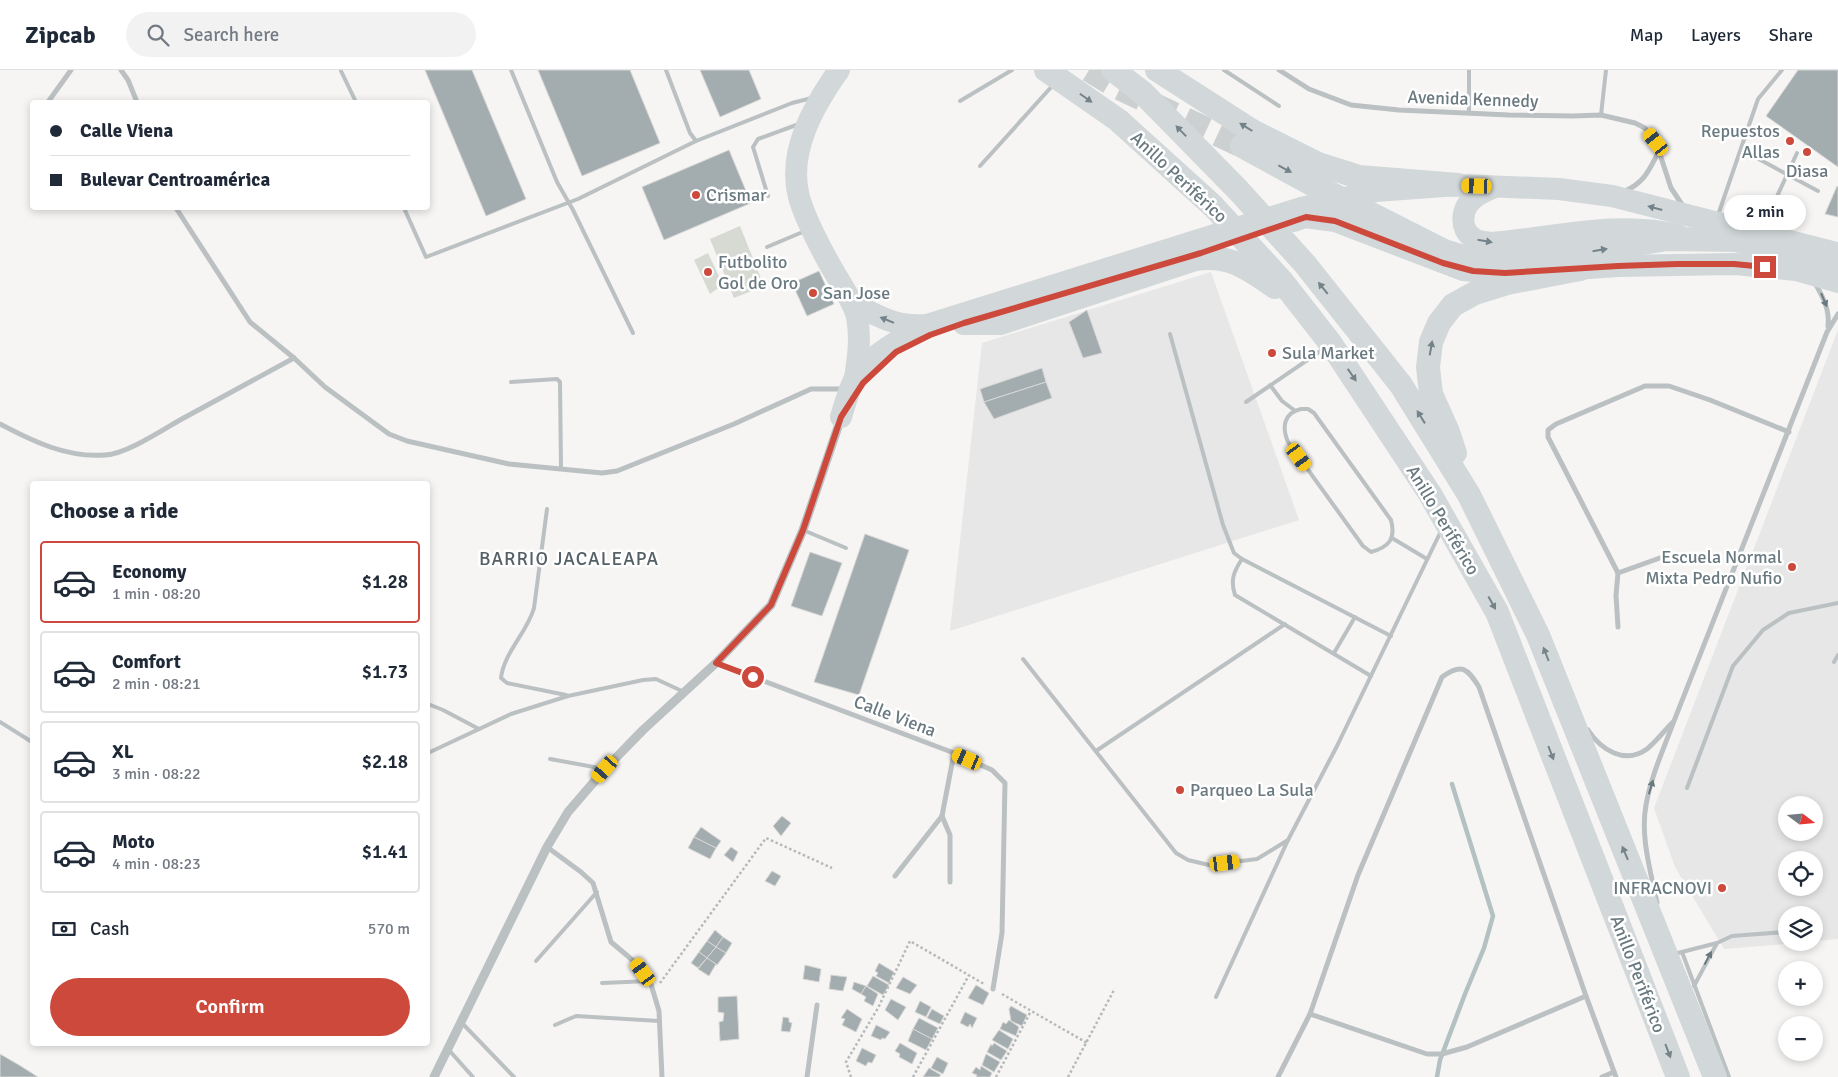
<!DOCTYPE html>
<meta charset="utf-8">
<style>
:root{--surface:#fff;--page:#f2f2f3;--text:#1f2937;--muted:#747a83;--line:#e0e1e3;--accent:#cc493c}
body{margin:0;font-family:Signika,sans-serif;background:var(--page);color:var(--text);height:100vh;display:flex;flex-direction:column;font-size:19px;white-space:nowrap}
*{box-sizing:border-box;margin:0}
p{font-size:16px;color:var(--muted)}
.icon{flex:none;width:28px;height:28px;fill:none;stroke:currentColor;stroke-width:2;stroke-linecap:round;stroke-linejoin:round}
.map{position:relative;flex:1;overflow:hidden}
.drawer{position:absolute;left:30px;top:411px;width:400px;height:565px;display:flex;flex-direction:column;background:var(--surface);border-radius:5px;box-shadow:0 2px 8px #0003}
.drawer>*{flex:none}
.hud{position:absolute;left:30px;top:30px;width:400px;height:110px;border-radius:5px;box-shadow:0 2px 8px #0003;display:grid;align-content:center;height:110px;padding:0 20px;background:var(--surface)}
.needle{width:32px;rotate:106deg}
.buttons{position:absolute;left:1778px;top:726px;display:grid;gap:10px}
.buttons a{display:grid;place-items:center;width:45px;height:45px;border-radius:50%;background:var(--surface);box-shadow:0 2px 8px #0003;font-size:25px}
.end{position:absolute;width:22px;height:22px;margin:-11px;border:6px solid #cc493c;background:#fff;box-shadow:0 0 0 2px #fff}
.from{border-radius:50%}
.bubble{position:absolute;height:35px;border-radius:18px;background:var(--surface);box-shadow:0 2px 8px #0003;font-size:16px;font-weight:600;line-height:35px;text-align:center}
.car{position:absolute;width:15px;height:30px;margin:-15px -8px;border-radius:6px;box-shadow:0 0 4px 1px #0007;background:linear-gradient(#f5c518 24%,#345 0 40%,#f5c518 0 76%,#345 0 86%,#f5c518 0)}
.hud b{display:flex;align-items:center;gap:18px;height:48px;font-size:19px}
.hud b+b{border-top:1px solid var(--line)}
.hud i{width:12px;height:12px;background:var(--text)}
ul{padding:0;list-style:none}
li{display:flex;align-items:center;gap:15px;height:82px;margin:0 10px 8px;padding:0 10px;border:2px solid var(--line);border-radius:5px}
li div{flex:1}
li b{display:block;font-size:19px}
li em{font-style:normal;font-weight:600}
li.selected{border-color:var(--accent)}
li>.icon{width:45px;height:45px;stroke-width:1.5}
h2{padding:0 20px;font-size:22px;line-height:60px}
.pay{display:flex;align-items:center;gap:12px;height:55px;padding:0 20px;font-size:19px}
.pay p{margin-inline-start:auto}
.primary-button{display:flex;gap:10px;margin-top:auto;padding:10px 20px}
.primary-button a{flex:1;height:58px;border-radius:30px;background:var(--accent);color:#fff;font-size:20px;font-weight:600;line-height:58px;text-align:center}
header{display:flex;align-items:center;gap:30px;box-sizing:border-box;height:70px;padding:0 25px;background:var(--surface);border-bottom:1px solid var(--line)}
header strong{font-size:24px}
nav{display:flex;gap:28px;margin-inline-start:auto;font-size:18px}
.search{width:350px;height:45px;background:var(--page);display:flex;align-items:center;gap:12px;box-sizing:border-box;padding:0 18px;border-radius:28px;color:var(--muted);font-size:19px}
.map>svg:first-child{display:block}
.built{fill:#e6e7e6;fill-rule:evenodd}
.green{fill:#d6dad3}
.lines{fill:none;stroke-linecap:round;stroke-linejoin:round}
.stream{stroke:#b4c1c3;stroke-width:4.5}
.building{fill:#a3acaf;stroke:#d7d7d5}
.trunk-tunnel{stroke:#ccd0d0;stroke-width:24;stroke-dasharray:24 12;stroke-linecap:butt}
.path{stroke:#b5b9ba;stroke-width:2.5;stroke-dasharray:2.5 2.5;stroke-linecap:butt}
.service{stroke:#bbc0c2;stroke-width:4}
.minor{stroke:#bbc0c2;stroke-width:5}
.tertiary{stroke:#bbc0c2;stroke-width:9}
.primary{stroke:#d2d8d9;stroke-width:22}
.trunk{stroke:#d2d8d9;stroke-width:24}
.oneway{fill:#748289}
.oneway2{fill:#697980}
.route{stroke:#cc493c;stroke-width:6}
.poi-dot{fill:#cc493c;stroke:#fff;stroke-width:2}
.labels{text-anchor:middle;stroke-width:5;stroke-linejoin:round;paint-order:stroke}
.street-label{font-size:18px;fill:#697980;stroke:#fff}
.poi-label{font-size:18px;fill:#697980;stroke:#fff;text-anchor:start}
.neighbourhood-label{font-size:19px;letter-spacing:1px;fill:#556166;stroke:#fff}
</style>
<header>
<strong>Zipcab</strong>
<div class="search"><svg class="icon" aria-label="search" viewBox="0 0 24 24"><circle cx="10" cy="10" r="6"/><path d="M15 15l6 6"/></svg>Search here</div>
<nav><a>Map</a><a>Layers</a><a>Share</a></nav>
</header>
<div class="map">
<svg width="1838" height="1007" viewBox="0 0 1838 1007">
<rect width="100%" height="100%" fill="#f6f5f3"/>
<g class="built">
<path d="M1211 202 1299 450 950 561 982 273Z"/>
<path d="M1838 260V869L1814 871V845H1786V872L1797 873 1724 879 1675 797 1654 738ZM1786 735H1814V762H1786ZM1786 790H1814V818H1786Z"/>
</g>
<g class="green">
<path d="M740 156 764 216 734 228 710 169Z"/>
<path d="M708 183 723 215 710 224 694 190Z"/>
</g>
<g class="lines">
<path class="stream" d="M1437 1007 1440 990 1465 924 1484 878 1493 846 1452 714"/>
</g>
<g class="building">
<path d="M425 0H472L526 129 486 146Z"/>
<path d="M538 0H630L660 73 582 106Z"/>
<path d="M700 0H749L761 29 720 47Z"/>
<path d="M1798 0H1838V97L1766 46Z"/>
<path d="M729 80 751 133 664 170 642 117Z"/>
<path d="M1837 116 1838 117V147L1825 144Z"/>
<path d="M819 201 834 234 807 246 792 213Z"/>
<path d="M1087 240 1102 283 1083 288 1069 252Z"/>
<path d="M1042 298 1046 312 984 332 980 319Z"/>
<path d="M1046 312 1052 328 994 349 984 332Z"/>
<path d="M865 464 909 480 859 625 814 612Z"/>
<path d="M810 482 842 493 822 546 791 536Z"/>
<path d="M782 746 791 753 781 766 773 756Z"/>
<path d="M701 757 721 771 716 778 694 767Z"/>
<path d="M694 767 716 778 710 789 688 778Z"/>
<path d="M731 777 738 782 733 792 724 785Z"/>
<path d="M772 801 781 806 775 816 765 811Z"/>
<path d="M715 860 723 867 716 877 707 871Z"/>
<path d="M723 867 732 873 726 883 716 877Z"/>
<path d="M707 871 716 877 707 888 699 882Z"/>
<path d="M716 877 726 883 717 895 707 888Z"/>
<path d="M699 882 707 888 698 898 691 893Z"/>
<path d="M707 888 716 894 709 906 698 899Z"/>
<path d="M879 893 894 902 889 913 876 906 878 903 875 901Z"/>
<path d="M805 895 821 899 819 912 803 909Z"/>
<path d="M831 905 847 907 843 921 829 919Z"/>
<path d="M873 906 889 915 883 925 867 916Z"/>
<path d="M903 907 917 915 910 924 896 918Z"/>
<path d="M854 912 866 916 861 924 852 919Z"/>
<path d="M976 915 989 923 983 935 968 928Z"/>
<path d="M866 916 878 924 873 936 864 931 866 927 861 924Z"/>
<path d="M737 926 739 969 720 971 719 952 723 951 724 943 718 942V927Z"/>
<path d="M891 929 906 937 898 950 885 940Z"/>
<path d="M920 931 931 937 926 947 915 942Z"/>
<path d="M1011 936 1027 945 1022 956 1011 951 1009 939Z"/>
<path d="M847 939 862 949 856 962 842 955 845 949 841 948Z"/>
<path d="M932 939 944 946 940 954 927 948Z"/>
<path d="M965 942 977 948 972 958 970 954 968 957 960 953Z"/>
<path d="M783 947 789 948V952L792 953 790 962 781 961Z"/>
<path d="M919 948 938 958 932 969 913 959Z"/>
<path d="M1009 950 1019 957 1016 966 1000 959 1003 952 1006 954Z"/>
<path d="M876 955 890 962 885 969 882 968 881 970 871 966Z"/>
<path d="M913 959 932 969 926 980 908 971Z"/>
<path d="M999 960 1013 969 1008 979 992 970Z"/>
<path d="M900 973 917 983 912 994 899 987 900 984 895 981Z"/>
<path d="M994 973 1007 981 1001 990 987 982 991 974 992 976Z"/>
<path d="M862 978 876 985 872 993 868 992 866 996 856 991Z"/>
<path d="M0 984 19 995 38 1007H0Z"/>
<path d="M986 984 1000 992 994 1002 982 995Z"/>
<path d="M937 987 948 993 943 1004 931 998Z"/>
<path d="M981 996 992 1003 990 1007H976L977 1005 972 1003 976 997 980 1000Z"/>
<path d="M929 998 941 1005 939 1007H923Z"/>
</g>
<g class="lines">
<path class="trunk-tunnel" d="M1089 0 1117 17 1242 76"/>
<g class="path">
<path d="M660 913 766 768 832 798"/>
<path d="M1002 924 1087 973"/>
<path d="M851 1007 846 992 878 938 910 871 984 914"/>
<path d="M913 1007 969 905"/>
<path d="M996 1007 1031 941"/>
<path d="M1068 1007 1114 920"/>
</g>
<g class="service">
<path d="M511 0 557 112 573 140 633 263"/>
<path d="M666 0 690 63 696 71"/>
<path d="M1224 0 1279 36"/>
<path d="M341 1 356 32"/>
<path d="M960 31 1012 0"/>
<path d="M1469 43V0"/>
<path d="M1601 45 1606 0"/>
<path d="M1755 87 1818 121"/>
<path d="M980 96 1054 14"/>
<path d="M768 126 753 77 758 69 799 54"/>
<path d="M404 138 426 187 578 129 696 71 792 33 812 28"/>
<path d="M1718 145 1758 29 1782 0"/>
<path d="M1767 157 1773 135 1797 83"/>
<path d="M767 177 805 161"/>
<path d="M1170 264 1223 455 1234 483 1242 489 1391 566"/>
<path d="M511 312 557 309 560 312 561 398"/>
<path d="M1270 315 1282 331 1294 340"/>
<path d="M1246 332 1325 278"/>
<path d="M1301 339H1308L1314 343 1391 450C1396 469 1389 477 1371 482L1363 476 1288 372C1282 358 1283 343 1301 339Z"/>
<path d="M547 439 534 538C527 563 504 582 501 608L507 613 566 625"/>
<path d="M803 460 846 478"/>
<path d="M1392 468 1427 489"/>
<path d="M1242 489C1234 501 1230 510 1235 525L1371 606"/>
<path d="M1334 583 1355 547"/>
<path d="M1023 589 1176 783 1188 790 1209 795 1257 789 1288 770 1337 676 1441 461"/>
<path d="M1834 592 1838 585"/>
<path d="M428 634 443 640 479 659"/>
<path d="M0 652 32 672"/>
<path d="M1096 681 1285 554"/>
<path d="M428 683 511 644 568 626 643 610 656 609 684 622"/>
<path d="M550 689 605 699"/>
<path d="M1687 718 1733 596 1763 560 1789 543 1838 533"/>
<path d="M1717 873 1732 866 1785 862"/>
<path d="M1682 882 1729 1007"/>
<path d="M1674 884 1717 873 1694 916"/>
<path d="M536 891 597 822"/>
<path d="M602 913 650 911"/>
<path d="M1216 927 1288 770"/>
<path d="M461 952 514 1007"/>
<path d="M555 955 576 946 659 951"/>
<path d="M448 979 473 1007"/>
</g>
<g class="minor">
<path d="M121 0 128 10 137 32"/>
<path d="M1279 0 1309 19 1351 35 1399 40 1509 45 1573 46 1601 45 1635 53 1645 58 1656 72 1671 118 1683 136"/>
<path d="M48 32 71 0"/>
<path d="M1625 121C1645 112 1649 100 1659 81"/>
<path d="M176 138 250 252 294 288 325 317 389 364 407 371 509 394 602 403 617 401 734 354 811 319H843"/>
<path d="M1815 213C1823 227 1830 240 1828 256"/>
<path d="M0 354C32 371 67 388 105 385 126 384 161 361 180 350 218 329 256 309 294 288"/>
<path d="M1618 503 1671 484"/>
<path d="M1618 557 1616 525 1618 503 1548 367V360L1556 354 1645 316H1669L1710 330 1789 362"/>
<path d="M716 593 954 683 992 700 1005 713 1002 863 993 919"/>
<path d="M1588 660C1601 680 1625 695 1647 679 1656 672 1664 661 1672 653"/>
<path d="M942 746 950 765V812"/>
<path d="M547 777 581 802 593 813 611 872 636 893 650 911 659 941 662 1007"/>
<path d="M895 806 942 746 954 683"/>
<path d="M1657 833C1651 802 1640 767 1646 735 1651 706 1664 678 1674 651L1827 262 1838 244"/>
<path d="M1310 944 1427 984H1442L1467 977 1586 926"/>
<path d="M807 1007 817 935"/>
<path d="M1278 1007 1310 944 1358 805 1442 607C1462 593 1467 598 1479 617L1586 926 1616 1007"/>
<path d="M1602 1007 1614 1002"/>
</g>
<path class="tertiary" d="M434 1007 547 777 568 742 605 699 643 660 716 593 771 535 803 460 841 348"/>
<g class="primary">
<path d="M839 0C814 35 787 82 799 127 805 149 818 173 829 193 837 208 854 232 857 247 861 268 858 288 855 308"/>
<path d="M1495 117C1488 120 1480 123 1474 128 1461 138 1459 159 1473 168 1478 172 1486 172 1492 173 1554 168 1617 150 1678 165"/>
<path d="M1294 151 1305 147 1335 151 1463 200 1494 203"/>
<path d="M1561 200 1618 196 1735 194 1796 200 1838 212"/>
<path d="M852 233C879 246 893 257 926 255"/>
<path d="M841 347C845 334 848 322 854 310 865 289 905 265 927 255L1301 138 1376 121 1458 115 1559 119 1612 126 1837 183"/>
</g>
<g class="trunk">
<path d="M1046 0 1118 50 1213 136 1281 210 1331 274 1430 424 1497 542 1678 1007"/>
<path d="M1113 0 1142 22 1239 121 1305 194 1401 315 1469 425 1538 565 1715 1007"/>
<path d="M1157 0 1254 62 1318 94 1359 107 1458 115"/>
<path d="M1242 76 1310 113 1444 181 1479 192 1521 191 1569 185 1667 169 1736 170 1838 195"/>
<path d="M964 253H1000L1195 189C1230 184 1247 198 1275 217"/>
<path d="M1455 383 1448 362 1431 324 1428 297 1431 272 1439 253 1453 235 1475 223 1507 213 1580 199"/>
</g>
</g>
<defs><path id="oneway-solid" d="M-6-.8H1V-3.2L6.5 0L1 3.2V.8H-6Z" transform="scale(1.25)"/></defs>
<g class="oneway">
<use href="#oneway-solid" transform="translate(1086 28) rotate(35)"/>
<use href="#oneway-solid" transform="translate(1246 57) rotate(-148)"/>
<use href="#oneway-solid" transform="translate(1181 61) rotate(-134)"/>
<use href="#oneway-solid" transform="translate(1285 99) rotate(28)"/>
<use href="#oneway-solid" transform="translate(1655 138) rotate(-165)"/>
<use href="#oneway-solid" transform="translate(1485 171) rotate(10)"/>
<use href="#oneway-solid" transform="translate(1600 180) rotate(-9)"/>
<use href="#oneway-solid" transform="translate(1323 218) rotate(-129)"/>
<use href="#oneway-solid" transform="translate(887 250) rotate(-158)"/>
<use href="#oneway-solid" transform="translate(1431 278) rotate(-80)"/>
<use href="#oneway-solid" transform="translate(1352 305) rotate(55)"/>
<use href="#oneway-solid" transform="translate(1421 347) rotate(-122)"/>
<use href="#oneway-solid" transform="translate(1492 533) rotate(61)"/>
<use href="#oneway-solid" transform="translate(1546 584) rotate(-111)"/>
<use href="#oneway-solid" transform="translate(1551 683) rotate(69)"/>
<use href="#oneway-solid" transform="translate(1625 783) rotate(-113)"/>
<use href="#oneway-solid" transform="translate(1668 981) rotate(69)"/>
</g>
<g class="oneway2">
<use href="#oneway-solid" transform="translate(1824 230) rotate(67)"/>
<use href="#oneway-solid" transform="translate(1651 717) rotate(-73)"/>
<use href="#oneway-solid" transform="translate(1708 888) rotate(-62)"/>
</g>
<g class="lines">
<path class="route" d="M753 607 716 593 771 535 803 460 841 347 863 313 896 282 930 265 964 253 1201 183 1306 147 1335 151 1443 193 1473 201 1505 203 1618 196 1677 194H1734L1765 197"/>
</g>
<g class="poi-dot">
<circle cx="1790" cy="71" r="5"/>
<circle cx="1807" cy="82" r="5"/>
<circle cx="696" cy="125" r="5"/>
<circle cx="708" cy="202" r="5"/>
<circle cx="813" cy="223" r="5"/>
<circle cx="1272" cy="283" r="5"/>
<circle cx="1792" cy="497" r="5"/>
<circle cx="1180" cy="720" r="5"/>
<circle cx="1722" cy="818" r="5"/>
</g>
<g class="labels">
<g class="street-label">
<text transform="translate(1473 29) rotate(2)" y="6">Avenida Kennedy</text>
<text transform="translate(1179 107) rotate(43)" y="6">Anillo Periférico</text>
<text transform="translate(1443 450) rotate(59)" y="6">Anillo Periférico</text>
<text transform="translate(895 646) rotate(21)" y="6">Calle Viena</text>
<text transform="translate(1638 904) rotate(69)" y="6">Anillo Periférico</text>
</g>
<g class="poi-label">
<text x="1780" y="67" text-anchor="end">Repuestos<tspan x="1780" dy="21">Allas</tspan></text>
<text x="1807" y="107" text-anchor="middle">Diasa</text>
<text x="706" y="131">Crismar</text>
<text x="718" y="198">Futbolito<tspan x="718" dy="21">Gol de Oro</tspan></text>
<text x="823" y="229">San Jose</text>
<text x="1282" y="289">Sula Market</text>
<text x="1782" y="493" text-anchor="end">Escuela Normal<tspan x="1782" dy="21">Mixta Pedro Nufio</tspan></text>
<text x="1190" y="726">Parqueo La Sula</text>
<text x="1712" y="824" text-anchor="end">INFRACNOVI</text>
</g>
<g class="neighbourhood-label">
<text x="569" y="495">BARRIO JACALEAPA</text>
</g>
</g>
</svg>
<div class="buttons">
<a><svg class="needle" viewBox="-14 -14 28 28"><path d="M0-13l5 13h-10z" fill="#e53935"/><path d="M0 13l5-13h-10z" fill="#747a83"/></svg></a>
<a><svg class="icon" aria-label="locate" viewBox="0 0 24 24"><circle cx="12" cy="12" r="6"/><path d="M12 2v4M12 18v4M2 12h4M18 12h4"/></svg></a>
<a><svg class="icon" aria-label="layers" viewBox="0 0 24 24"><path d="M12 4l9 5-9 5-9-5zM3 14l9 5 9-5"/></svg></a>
<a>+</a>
<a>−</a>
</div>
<i class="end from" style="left:753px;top:607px"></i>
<i class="end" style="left:1765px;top:197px"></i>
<div class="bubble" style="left:1724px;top:125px;width:82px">2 min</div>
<i class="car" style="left:1656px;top:72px;rotate:321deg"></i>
<i class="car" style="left:1477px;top:116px;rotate:272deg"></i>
<i class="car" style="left:1299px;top:387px;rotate:144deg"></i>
<i class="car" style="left:967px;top:689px;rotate:293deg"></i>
<i class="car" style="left:605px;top:699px;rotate:221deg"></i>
<i class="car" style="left:1225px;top:793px;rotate:83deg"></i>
<i class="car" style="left:643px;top:902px;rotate:324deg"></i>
<div class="hud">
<b><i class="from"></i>Calle Viena</b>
<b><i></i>Bulevar Centroamérica</b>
</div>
<section class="drawer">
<h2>Choose a ride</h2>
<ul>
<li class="selected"><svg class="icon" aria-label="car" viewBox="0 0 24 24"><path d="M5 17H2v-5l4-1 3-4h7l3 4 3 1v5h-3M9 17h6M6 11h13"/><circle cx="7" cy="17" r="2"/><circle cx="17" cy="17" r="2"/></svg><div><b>Economy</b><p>1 min · 08:20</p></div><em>$1.28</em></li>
<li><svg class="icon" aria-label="car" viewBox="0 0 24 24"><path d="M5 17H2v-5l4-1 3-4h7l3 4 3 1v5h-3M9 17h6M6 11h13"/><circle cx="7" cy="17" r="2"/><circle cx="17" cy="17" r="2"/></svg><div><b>Comfort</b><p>2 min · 08:21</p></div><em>$1.73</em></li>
<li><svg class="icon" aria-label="car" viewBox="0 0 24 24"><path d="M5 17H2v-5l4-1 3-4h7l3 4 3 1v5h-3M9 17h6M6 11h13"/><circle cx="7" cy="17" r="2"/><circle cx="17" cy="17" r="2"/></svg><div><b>XL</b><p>3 min · 08:22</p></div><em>$2.18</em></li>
<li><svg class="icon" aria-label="car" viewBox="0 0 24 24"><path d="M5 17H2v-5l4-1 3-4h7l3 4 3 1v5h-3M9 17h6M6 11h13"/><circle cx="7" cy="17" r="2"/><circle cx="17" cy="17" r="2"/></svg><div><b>Moto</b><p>4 min · 08:23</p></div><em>$1.41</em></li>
</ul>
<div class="pay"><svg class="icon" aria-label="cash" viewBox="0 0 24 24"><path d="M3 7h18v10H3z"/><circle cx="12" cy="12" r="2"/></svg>Cash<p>570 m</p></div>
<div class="primary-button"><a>Confirm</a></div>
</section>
</div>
